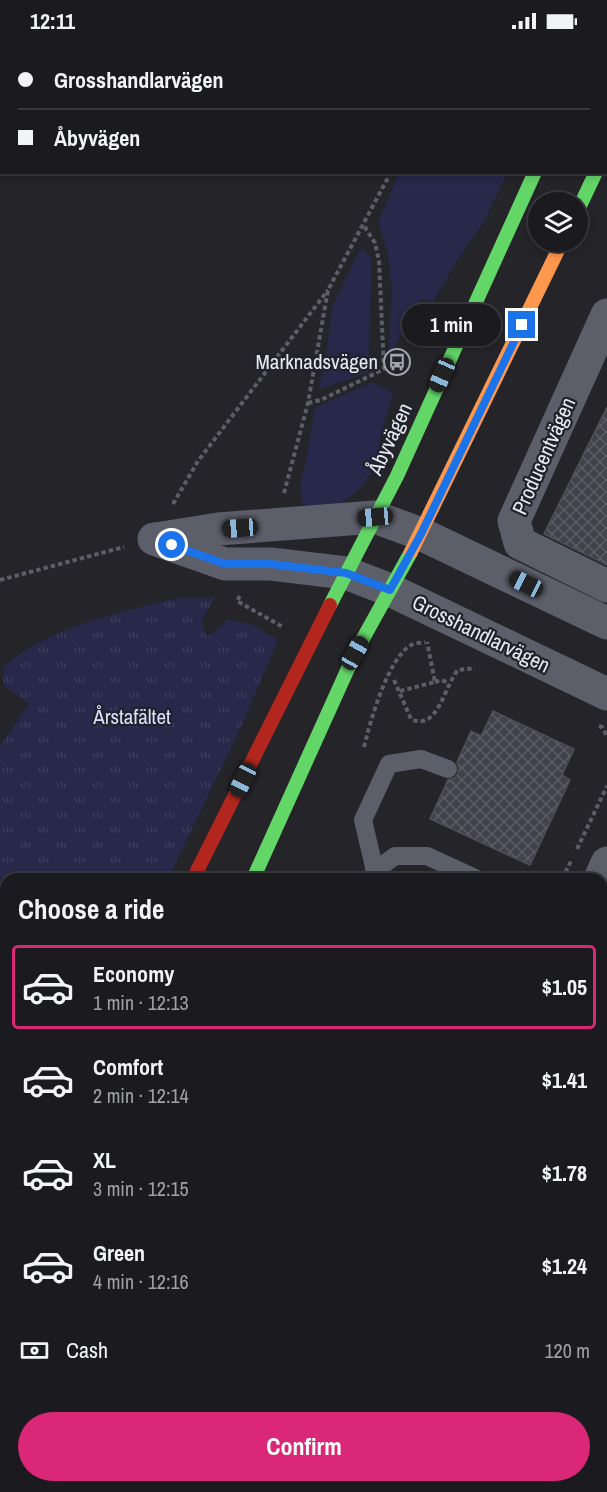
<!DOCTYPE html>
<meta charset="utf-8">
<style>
:root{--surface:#1b1b1f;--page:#242428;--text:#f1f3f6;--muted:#a0a1a4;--line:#39393d;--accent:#db2777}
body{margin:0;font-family:"Archivo Narrow",sans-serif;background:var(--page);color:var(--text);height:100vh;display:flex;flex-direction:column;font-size:22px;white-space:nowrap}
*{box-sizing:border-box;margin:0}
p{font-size:20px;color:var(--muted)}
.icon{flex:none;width:33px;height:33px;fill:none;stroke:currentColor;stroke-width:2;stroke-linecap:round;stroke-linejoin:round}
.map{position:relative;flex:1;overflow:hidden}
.side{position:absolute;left:0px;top:831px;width:608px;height:620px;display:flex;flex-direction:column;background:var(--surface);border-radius:18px 18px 0 0;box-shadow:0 3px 9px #0003,0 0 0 2px var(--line)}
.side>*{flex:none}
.hud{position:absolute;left:0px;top:0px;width:608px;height:132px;box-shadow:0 3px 9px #0003,0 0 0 2px var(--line);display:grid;align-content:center;height:132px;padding:0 18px;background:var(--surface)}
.buttons{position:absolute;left:528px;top:150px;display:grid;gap:12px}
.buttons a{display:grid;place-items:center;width:60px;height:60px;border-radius:50%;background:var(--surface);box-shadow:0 3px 9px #0003,0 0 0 2px var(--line);font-size:30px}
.end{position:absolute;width:27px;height:27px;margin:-14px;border:8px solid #1a73e8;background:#fff;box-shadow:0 0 0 3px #fff}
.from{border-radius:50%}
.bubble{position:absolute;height:42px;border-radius:21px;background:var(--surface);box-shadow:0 3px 9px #0003,0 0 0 2px var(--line);font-size:20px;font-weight:800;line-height:42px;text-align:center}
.car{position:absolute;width:18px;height:36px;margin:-18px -9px;border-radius:8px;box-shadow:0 0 4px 2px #0007;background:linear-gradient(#222 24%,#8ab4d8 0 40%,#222 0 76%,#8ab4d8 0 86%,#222 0)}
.hud b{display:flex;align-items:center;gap:21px;height:57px;font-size:22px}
.hud b+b{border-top:2px solid var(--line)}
.hud i{width:15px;height:15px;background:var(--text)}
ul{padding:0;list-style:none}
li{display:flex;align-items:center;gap:18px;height:84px;margin:0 12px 9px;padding:0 6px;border:3px solid transparent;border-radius:6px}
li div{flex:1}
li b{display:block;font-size:22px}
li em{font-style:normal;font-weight:800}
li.active{border-color:var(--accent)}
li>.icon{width:54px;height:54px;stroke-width:1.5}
h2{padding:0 18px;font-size:27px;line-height:72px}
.pay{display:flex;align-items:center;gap:15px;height:66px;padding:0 18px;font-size:22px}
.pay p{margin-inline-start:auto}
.primary-button{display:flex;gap:12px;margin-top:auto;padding:12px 18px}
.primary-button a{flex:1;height:69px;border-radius:36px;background:var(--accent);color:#fff;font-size:24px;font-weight:800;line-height:69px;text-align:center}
.status{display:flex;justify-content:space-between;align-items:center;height:42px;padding:0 30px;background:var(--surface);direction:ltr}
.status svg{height:16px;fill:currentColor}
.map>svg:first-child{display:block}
.grass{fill:#27284a}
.park{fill:url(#park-tufts)}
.building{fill:url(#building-cross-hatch);stroke:#4f4f53;stroke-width:1.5}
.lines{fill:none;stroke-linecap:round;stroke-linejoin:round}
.path{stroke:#5c5d66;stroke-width:4;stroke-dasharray:4.5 3;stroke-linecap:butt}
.lane{stroke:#5c5e6a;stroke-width:18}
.street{stroke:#5c5e6a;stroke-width:33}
.fast{stroke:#63d668;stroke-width:14}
.slow{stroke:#ff974d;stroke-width:14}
.jam{stroke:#b3261e;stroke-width:14}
.route{stroke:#1a73e8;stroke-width:8}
.labels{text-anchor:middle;stroke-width:4.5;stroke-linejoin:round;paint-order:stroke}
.poi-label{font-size:21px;fill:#e9eaf1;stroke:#21222c;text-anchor:end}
.street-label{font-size:21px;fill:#e9eaf1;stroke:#21222c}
.park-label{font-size:21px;fill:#dbdffd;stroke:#21222c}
</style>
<div class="status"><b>12:11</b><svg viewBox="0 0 49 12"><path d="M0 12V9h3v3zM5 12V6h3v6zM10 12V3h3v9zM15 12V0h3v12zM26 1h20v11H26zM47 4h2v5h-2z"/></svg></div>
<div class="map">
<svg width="607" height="1450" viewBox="0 0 607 1450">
<defs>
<pattern id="park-tufts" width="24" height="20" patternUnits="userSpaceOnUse" patternTransform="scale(1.5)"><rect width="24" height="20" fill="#27284a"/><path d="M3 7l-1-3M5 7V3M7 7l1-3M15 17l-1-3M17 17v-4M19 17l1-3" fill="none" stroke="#3c3d5c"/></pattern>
<pattern id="building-cross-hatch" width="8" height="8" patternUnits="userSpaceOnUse" patternTransform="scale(1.5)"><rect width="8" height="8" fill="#41424c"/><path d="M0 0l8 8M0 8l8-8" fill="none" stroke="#5c5d66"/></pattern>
</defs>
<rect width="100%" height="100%" fill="#242429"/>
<g class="grass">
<path d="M467 0H566L466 1Z"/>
<path d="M399 131H507L485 178 458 217 432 261 422 257 388 315 392 249 388 213 378 180Z"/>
<path d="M364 207 372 218 368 331 319 347 325 321 332 265 359 209Z"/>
<path d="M372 340 393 351 380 396 377 423 358 449 339 463 323 465 303 463 300 444 307 415 314 372 317 365Z"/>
<path d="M6 1006V1089H5L0 1084V1008Z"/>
<path d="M0 1224 6 1229V1294L0 1291Z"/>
<path d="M414 1445H455L464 1450H423Z"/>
</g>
<path class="park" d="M183 555H215L201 580 207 595 229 578 251 582 278 598 239 689 168 837H6V940L0 941V704L29 662 3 643 4 625C51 583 124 569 183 555Z"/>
<g class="building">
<path d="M607 365V523L544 492Z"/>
<path d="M493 669 574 707 562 733 570 738 530 823 430 777 448 738 455 736 458 731 459 726 457 720 471 689 481 694Z"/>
</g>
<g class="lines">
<g class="path">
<path d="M459 2 460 0"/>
<path d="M308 361 321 358 384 327 379 219 375 201 363 182"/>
<path d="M284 451 308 361 328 248 391 130"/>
<path d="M173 462 198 419 328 248"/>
<path d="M0 538 124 505"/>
<path d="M240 554 237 559 283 585"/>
<path d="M394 638 411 677C438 690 444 644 458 628L475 626"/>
<path d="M435 640 441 638 449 641"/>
<path d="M400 649 435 640 427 600"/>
<path d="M599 684 602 685 607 694"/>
<path d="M364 705C370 680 388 616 411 603 415 601 421 601 425 600"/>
<path d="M577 807 607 744"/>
<path d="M562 837 571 819"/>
<path d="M607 926 605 931 607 935"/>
</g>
<g class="lane">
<path d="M375 829 363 778 389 722 421 717 448 727"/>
<path d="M371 837 375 829 395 814H427L477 837"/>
<path d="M602 892 607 894"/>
<path d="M602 960 607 958"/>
<path d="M602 1117 607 1120"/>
</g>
<g class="street">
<path d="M607 273 514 479 520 501 607 544"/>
<path d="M154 497 225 522H271L346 531 390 548 607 652"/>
<path d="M156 497 218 487 375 475 421 492 607 581"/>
<path d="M600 837 607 821"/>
<path d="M602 1228 607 1232"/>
</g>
<g class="fast">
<path d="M578 168 596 130"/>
<path d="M330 563 397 434 535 130"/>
<path d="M253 837 355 611 411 510"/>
<path d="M0 973 6 971"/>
<path d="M0 1126 6 1129"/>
<path d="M0 1181 6 1183"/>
</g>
<g class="slow">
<path d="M606 109 607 107"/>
<path d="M411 510 562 200"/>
<path d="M0 1329 6 1330"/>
<path d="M0 1363 6 1355"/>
<path d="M379 1444 389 1450"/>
<path d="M590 1444 597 1450"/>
</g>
<g class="jam">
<path d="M597 2 598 0"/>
<path d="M193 837 330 563"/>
<path d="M602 1380 607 1384"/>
<path d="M501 1444 510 1450"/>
</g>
</g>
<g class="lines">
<path class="route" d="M172 503 225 522H271L346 531 390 548 421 492 522 283"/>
</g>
<defs>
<symbol id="bus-ring" viewBox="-11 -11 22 22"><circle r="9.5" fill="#21222c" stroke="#a4a5ab" stroke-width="1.5"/><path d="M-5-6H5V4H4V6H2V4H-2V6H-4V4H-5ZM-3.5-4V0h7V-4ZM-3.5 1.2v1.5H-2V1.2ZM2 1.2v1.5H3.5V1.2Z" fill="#a4a5ab"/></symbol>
</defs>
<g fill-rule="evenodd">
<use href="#bus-ring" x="382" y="305" width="30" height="30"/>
</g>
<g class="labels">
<g class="poi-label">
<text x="378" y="327">Marknadsvägen</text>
</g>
<g class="street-label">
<text transform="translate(390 397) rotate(-65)" y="7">Åbyvägen</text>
<text transform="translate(544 414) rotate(-66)" y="7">Producentvägen</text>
<text transform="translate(481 592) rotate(26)" y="7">Grosshandlarvägen</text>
</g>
<g class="park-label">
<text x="132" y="682">Årstafältet</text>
</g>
</g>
</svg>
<div class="buttons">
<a><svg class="icon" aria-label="layers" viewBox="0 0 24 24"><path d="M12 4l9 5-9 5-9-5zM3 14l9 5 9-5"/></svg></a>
</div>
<i class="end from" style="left:172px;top:503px"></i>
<i class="end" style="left:522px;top:283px"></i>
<div class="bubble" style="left:402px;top:262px;width:99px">1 min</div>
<i class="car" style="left:442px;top:333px;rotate:204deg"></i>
<i class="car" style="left:375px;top:475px;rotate:265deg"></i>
<i class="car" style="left:240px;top:486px;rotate:266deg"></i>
<i class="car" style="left:526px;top:542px;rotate:296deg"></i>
<i class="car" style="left:355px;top:611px;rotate:29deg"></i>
<i class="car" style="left:243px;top:738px;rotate:206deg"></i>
<div class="hud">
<b><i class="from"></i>Grosshandlarvägen</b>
<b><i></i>Åbyvägen</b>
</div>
<section class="side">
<h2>Choose a ride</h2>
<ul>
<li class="active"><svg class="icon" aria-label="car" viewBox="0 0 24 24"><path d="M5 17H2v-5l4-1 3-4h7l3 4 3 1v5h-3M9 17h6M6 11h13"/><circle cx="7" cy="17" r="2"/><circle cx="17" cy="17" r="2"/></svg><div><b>Economy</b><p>1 min · 12:13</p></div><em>$1.05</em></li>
<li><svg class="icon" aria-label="car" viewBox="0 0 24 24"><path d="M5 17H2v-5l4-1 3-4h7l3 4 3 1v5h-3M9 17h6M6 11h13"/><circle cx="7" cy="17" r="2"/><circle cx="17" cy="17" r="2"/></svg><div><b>Comfort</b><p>2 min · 12:14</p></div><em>$1.41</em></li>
<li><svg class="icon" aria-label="car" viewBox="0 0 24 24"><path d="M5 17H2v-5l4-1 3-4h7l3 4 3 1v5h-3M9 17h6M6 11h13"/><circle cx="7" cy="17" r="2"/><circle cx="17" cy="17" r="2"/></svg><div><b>XL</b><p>3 min · 12:15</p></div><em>$1.78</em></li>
<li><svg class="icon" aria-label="car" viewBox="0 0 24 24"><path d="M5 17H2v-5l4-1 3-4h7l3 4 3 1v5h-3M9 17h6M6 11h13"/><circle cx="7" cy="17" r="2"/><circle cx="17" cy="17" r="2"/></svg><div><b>Green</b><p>4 min · 12:16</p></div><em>$1.24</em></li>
</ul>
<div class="pay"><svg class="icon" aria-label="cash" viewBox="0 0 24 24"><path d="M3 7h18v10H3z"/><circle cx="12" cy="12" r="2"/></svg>Cash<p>120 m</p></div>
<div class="primary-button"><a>Confirm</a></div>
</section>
</div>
